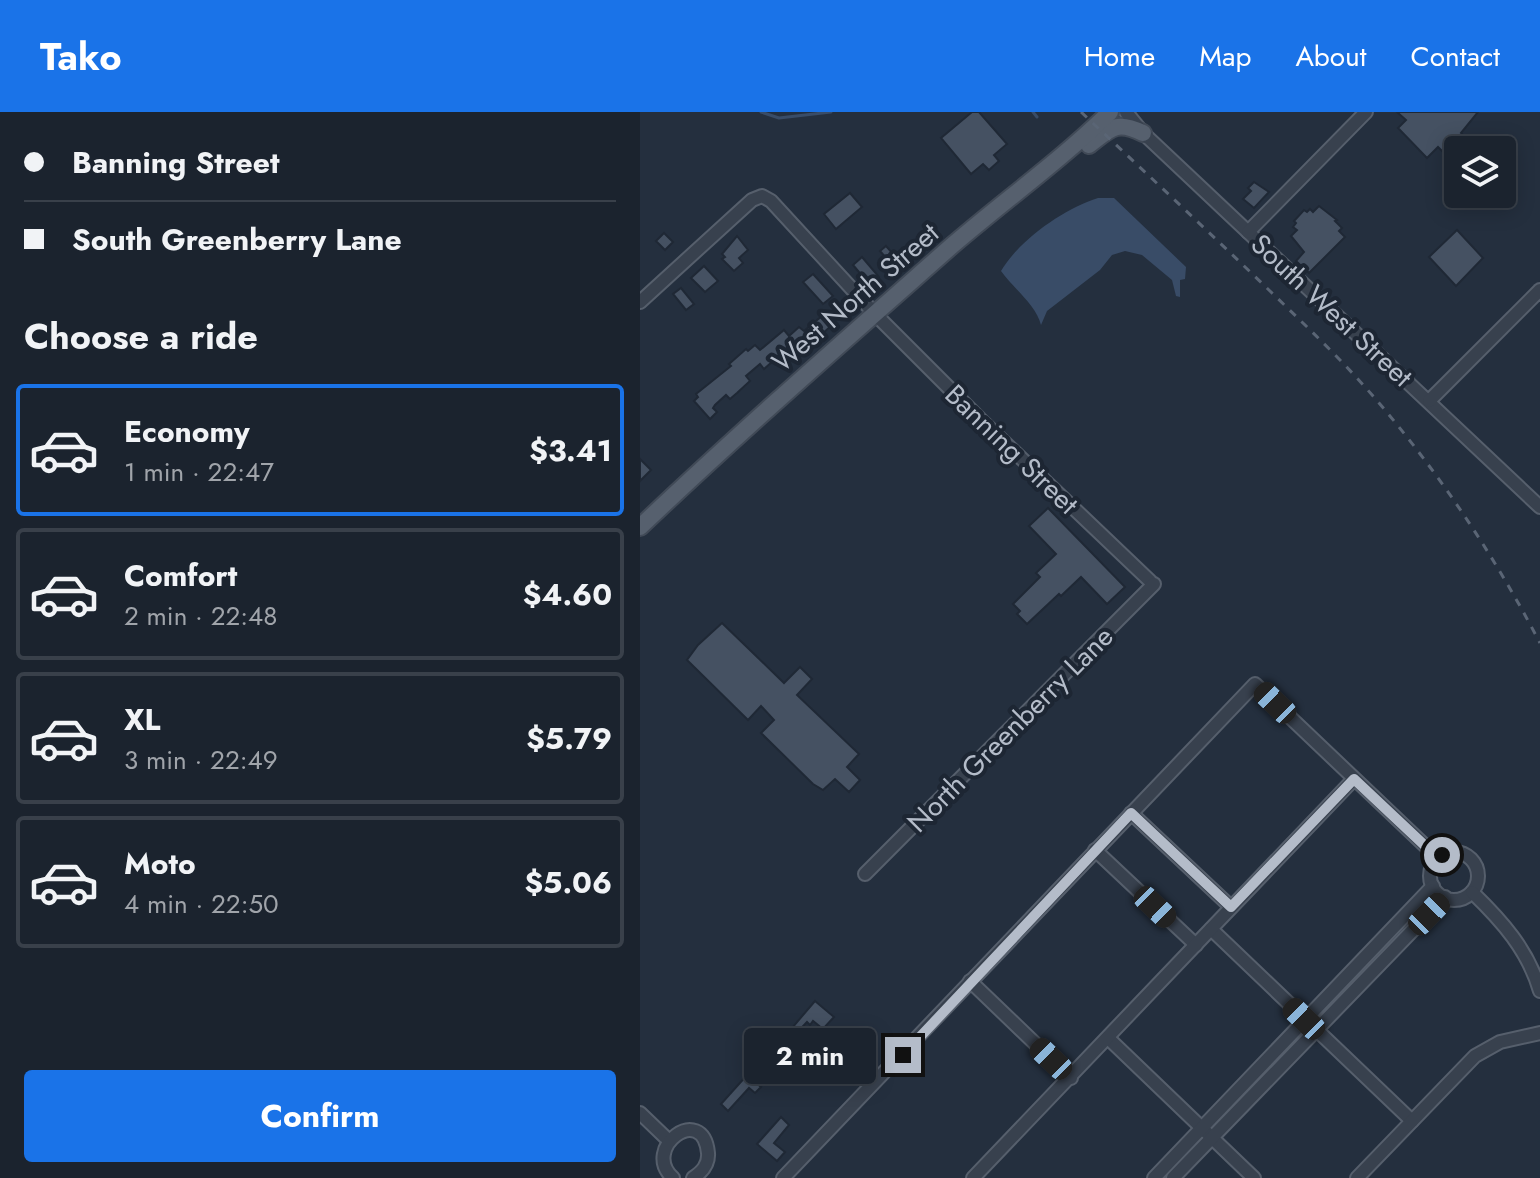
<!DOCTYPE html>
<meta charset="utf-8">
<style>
:root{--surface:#1b232e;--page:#242b36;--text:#f1f3f6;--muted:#a0a4aa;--line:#39404a;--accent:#1a73e8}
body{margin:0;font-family:Jost,sans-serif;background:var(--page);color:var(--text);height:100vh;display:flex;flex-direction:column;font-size:30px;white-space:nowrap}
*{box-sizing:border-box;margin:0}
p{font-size:26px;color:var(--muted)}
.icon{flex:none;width:44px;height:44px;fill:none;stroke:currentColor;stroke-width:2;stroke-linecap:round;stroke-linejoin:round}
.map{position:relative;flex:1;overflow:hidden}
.details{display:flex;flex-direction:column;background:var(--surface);width:640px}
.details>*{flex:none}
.top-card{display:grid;align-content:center;height:176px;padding:0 24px;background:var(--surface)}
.buttons{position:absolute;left:804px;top:24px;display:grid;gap:16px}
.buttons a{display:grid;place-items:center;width:72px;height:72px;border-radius:8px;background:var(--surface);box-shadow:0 4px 20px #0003,0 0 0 2px var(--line);font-size:40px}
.end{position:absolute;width:36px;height:36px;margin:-18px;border:10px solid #b4bcc9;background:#111;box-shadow:0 0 0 4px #111}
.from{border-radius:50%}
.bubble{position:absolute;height:56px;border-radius:8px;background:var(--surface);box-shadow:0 4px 20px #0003,0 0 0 2px var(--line);font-size:26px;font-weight:700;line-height:56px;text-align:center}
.car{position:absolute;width:24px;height:48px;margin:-24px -12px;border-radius:10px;box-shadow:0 0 6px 2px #0007;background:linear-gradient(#222 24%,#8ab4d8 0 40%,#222 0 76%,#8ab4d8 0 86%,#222 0)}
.top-card b{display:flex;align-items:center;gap:28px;height:76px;font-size:30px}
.top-card b+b{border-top:2px solid var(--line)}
.top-card i{width:20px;height:20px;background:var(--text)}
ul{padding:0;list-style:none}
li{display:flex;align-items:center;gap:24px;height:132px;margin:0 16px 12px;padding:0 8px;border:4px solid var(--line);border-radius:8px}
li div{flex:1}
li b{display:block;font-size:30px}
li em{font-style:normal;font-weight:700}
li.current{border-color:var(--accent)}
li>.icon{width:72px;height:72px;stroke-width:1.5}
h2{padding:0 24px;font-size:36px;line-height:96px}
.primary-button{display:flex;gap:16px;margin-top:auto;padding:16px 24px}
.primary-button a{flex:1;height:92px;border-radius:8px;background:var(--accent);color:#fff;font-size:32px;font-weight:700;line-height:92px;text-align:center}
header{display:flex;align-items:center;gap:48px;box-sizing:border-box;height:112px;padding:0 40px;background:var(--accent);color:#fff}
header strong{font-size:38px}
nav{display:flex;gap:44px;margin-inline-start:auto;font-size:28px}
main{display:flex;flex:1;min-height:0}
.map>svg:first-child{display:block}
.water{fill:#394c67}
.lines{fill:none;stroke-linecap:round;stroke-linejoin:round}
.stream{stroke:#394c67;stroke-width:3}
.building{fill:#455162;stroke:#1f2835;stroke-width:2}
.minor-casing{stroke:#565f6c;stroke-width:16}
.major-casing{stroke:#414a57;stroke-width:20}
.minor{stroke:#38414e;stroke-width:12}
.major{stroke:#56606e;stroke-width:16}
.rail{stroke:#5a6575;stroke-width:3;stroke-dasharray:8 8;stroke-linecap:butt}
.route{stroke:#b4bcc9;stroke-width:10}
.labels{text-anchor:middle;stroke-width:8;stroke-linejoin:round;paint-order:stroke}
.street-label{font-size:28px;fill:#b4bcc9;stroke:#1d2633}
</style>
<header>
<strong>Tako</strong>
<nav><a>Home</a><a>Map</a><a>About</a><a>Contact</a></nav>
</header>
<main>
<section class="details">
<div class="top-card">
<b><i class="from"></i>Banning Street</b>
<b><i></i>South Greenberry Lane</b>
</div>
<h2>Choose a ride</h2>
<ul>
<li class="current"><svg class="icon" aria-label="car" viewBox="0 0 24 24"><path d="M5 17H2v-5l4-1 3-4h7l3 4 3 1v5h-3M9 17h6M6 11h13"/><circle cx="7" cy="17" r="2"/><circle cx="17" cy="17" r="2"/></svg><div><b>Economy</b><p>1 min · 22:47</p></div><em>$3.41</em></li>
<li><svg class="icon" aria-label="car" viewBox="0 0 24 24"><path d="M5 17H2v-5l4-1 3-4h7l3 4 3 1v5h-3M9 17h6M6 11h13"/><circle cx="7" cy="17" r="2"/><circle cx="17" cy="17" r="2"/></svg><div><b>Comfort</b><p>2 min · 22:48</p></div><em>$4.60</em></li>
<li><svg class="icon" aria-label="car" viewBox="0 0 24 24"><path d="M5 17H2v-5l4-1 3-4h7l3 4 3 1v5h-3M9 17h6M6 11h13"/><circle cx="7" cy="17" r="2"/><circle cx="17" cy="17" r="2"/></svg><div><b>XL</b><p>3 min · 22:49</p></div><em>$5.79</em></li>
<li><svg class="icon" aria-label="car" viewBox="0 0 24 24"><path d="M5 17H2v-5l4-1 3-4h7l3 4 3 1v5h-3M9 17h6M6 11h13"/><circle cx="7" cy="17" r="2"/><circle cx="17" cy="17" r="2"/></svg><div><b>Moto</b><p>4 min · 22:50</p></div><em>$5.06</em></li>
</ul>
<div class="primary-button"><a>Confirm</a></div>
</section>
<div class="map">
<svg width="900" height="1066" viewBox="0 0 900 1066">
<rect width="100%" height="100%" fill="#242f3e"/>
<path class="water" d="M458 86H474L546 155 545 167 540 168V185L536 184 532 168 502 143 485 139 472 143 460 158 407 199 401 213C396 193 374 177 361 159 380 127 424 97 458 86Z"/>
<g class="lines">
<g class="stream">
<path d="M121 0 139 6 191 0"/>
<path d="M393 0 397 5"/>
</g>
</g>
<g class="building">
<path d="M332 0H339L367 32 354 43 359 49 349 58 343 52 331 62 301 26Z"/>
<path d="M757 0H838L821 21 838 38H818V55L798 35 787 46 758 16 766 8Z"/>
<path d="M614 70 629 80 614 96 603 87 611 79 608 76Z"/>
<path d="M210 81 222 95 196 117 184 102Z"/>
<path d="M679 94 697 108 695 109 702 116 699 119 705 125 669 161 656 149 664 140 651 124 657 118 653 115 656 111 654 109 664 98 667 100 670 97 673 100Z"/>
<path d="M817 118 843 146 816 174 789 145Z"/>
<path d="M24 121 33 130 25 138 16 129Z"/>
<path d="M97 124 108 138 99 146 103 151 94 159 82 147 85 145 82 142Z"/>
<path d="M246 134 261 151 255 156 240 139Z"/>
<path d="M222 145 239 165 230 173 213 153Z"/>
<path d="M64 154 78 169 65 180 51 166Z"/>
<path d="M173 162 193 184 183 192 163 170Z"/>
<path d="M41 176 54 192 46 198 33 182Z"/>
<path d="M182 204 191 214 173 230 175 232 168 239 158 227 124 257 120 252 106 264 110 269 97 281 90 287 86 283 75 293 73 296 77 300 70 307 54 289 58 285 56 282 91 254 89 252 106 237 108 239 115 233 120 238 144 218 149 224 159 215 164 219Z"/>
<path d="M0 347 11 358 0 369Z"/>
<path d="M408 396 485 475 467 492 441 465 421 484 419 482 387 512 377 502 380 499 373 492 400 465 396 461 416 442 389 414Z"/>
<path d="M82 511 144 571 160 555 172 567 157 583 219 642 207 655 220 668 209 680 195 667 183 678 173 672 121 621 134 608 121 594 108 608 47 548 58 533Z"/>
<path d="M175 889 194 905 183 917 173 909 170 913 167 910 151 927 146 923Z"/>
<path d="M107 963 121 975 115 981 109 976 88 999 81 992Z"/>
<path d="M141 1005 149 1013 134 1031 145 1040 137 1049 117 1032Z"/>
</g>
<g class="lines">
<defs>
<g id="minor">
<path d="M486 0 503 21 900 395"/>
<path d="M608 120 726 0"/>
<path d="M0 190 112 88 122 84 131 89 235 202 340 307 510 469"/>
<path d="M789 289 900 178"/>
<path d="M491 701 591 795"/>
<path d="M455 738 556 833"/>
<circle cx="814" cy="764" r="24"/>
<path d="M225 762 514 472"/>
<path d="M832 780C862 809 888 838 900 879"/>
<path d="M571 817 772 1009"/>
<path d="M330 869 431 966"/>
<path d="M468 926 614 1066"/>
<path d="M0 1001 25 1025"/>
<path d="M33 1066C0 1036 63 990 68 1041 69 1053 62 1060 53 1066"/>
<path d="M143 1066 615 572 798 746"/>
<path d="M333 1066 714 667"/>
<path d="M514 1066 793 774"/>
<path d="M533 1066 805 785"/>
<path d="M717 1066 835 944 860 930 900 921"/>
</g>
<g id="major">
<path d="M449 33C471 16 476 8 503 21"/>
<path d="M0 415C100 320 204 229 307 138 361 91 419 50 470 0"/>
</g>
</defs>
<use href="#minor" class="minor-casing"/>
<use href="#major" class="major-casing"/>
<use href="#minor" class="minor"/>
<use href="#major" class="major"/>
<path class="rail" d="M441 0C505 60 568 119 631 180 666 214 701 247 733 284 798 359 854 443 900 531"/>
</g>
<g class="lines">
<path class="route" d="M263 943 491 701 591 795 714 667 798 746 802 743"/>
</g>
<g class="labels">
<g class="street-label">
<text transform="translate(215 185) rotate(-41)" y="10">West North Street</text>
<text transform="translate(692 198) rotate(43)" y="10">South West Street</text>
<text transform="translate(372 337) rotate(44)" y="10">Banning Street</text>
<text transform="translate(370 617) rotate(-45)" y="10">North Greenberry Lane</text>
</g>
</g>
</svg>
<div class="buttons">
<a><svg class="icon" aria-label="layers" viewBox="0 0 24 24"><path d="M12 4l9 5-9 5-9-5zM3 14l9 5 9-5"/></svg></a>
</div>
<i class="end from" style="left:802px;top:743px"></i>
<i class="end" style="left:263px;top:943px"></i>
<div class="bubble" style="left:104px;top:916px;width:132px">2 min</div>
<i class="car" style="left:635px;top:591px;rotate:314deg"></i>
<i class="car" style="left:515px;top:795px;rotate:134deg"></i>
<i class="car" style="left:789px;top:802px;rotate:44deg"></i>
<i class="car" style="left:664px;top:907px;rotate:314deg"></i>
<i class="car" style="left:411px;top:947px;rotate:314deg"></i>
</div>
</main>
